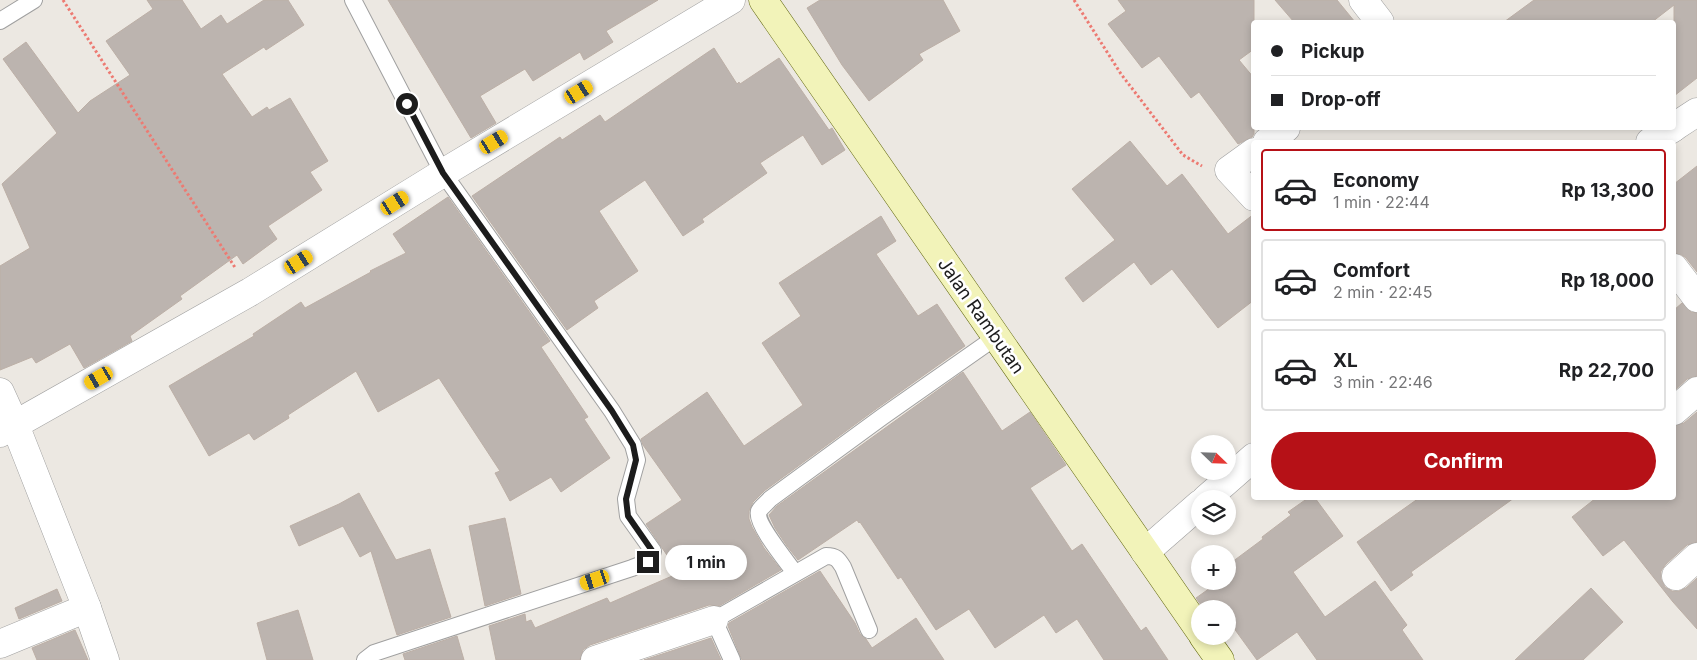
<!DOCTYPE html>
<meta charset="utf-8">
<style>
:root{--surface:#fff;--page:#f6f6f6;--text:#202124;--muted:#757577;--line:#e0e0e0;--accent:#b61117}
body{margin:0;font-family:Inter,sans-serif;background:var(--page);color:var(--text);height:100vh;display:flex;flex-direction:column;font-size:19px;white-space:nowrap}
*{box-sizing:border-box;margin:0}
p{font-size:16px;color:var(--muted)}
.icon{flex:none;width:28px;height:28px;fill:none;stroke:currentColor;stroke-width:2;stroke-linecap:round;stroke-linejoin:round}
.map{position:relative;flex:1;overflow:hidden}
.drawer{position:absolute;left:1251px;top:140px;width:425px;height:360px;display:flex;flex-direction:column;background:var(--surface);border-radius:5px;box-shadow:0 2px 8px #0003}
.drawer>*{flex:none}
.guide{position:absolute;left:1251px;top:20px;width:425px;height:110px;border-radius:5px;box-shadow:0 2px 8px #0003;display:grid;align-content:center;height:110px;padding:0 20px;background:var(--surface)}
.needle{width:32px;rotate:113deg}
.fabs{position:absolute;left:1191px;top:435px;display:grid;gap:10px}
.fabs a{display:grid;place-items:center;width:45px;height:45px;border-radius:50%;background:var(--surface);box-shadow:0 2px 8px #0003;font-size:25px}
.end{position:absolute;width:22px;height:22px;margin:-11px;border:6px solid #1c1c1c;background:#fff;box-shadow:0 0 0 2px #fff}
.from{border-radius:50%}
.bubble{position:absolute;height:35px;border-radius:18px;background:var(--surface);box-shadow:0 2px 8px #0003;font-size:16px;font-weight:700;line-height:35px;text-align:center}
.car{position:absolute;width:15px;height:30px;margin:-15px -8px;border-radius:6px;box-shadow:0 0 4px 1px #0007;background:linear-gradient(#f5c518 24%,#345 0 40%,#f5c518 0 76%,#345 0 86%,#f5c518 0)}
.guide b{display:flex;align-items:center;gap:18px;height:48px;font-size:19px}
.guide b+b{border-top:1px solid var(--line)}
.guide i{width:12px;height:12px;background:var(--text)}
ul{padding:9px 0 0;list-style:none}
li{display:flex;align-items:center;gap:15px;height:82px;margin:0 10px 8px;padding:0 10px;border:2px solid var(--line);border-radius:5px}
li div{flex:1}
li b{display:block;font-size:19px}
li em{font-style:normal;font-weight:700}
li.active{border-color:var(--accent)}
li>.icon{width:45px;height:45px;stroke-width:1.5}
.primary-button{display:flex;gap:10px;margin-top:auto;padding:10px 20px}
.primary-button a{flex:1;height:58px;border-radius:30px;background:var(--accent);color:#fff;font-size:20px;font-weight:700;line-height:58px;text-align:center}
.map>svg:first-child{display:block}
.building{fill:#bcb4af;stroke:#bcafa6}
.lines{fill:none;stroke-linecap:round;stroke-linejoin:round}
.lane-casing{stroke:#a0a0a0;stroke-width:18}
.street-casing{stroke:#a0a0a0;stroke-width:29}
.secondary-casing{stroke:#61670e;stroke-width:29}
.path{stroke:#ed7a72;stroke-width:3;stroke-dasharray:2.5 2.5;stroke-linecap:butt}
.lane{stroke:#fff;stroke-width:16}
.street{stroke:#fff;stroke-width:28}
.secondary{stroke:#f2f3b9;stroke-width:28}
.route{stroke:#1c1c1c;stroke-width:6}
.labels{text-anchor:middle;stroke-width:5;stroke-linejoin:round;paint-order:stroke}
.street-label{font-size:18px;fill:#1c1c1c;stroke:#fff}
</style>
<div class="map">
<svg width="1697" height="660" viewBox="0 0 1697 660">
<rect width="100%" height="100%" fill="#ece8e2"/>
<g class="building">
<path d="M147 0H182L201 29 221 15 227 24 264 0H288L304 25 266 50 264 47 222 74 252 117 267 107 269 110 290 98 328 161 310 172 322 190 268 226 277 239 243 264 237 255 180 296 182 299 130 336 132 341 84 368 70 344 36 363 32 357 0 370V266L30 248 2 184 57 133 3 59 26 42 78 113 90 101 130 75 106 41 153 9Z"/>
<path d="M388 0H658L606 31 613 42 584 60 580 52 533 81 525 69 480 96 496 123 471 138Z"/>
<path d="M820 0H943L960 31 919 54 923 60 869 101 842 65 807 8Z"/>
<path d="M1118 0H1254V49L1239 60 1254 78V134L1252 137 1238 144 1199 92 1191 98 1159 56 1142 68 1108 24 1126 11Z"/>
<path d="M1275 0H1337L1355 22H1294Z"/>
<path d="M1534 0H1697V78L1674 96V5L1652 22H1504Z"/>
<path d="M714 48 737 84 739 82 740 84 779 58 829 130 832 128 845 150 822 165 803 135 760 163 767 173 702 219 704 222 683 236 645 180 599 211 638 271 594 301 598 308 567 330 472 196 560 137 562 140 600 115 605 122Z"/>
<path d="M1130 141 1167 186 1182 174 1228 234 1254 214V300L1218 328 1172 269 1151 285 1134 262 1083 302 1065 278 1115 240 1072 189Z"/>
<path d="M1697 166V272L1686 258 1680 254 1674 253V184Z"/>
<path d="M448 197 550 341 541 347 588 417 584 419 610 458 561 492 551 477 510 501 495 473 500 471 439 378 378 412 356 371 288 415 289 418 254 440 249 433 209 456 169 386 254 336 253 334 301 302 305 308 371 272 370 271 406 253 393 234Z"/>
<path d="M881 216 896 241 876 254 918 316 937 304 965 346 876 409 764 491 753 502 749 511V519L752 527 764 548 781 570 719 606 709 605 590 645 583 650 580 660H496L489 626 525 614 526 622 531 620 535 628 607 598 610 603 679 573 646 524 682 500 643 445 641 439 707 392 744 446 803 405 762 343 801 316 779 283Z"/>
<path d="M1682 303 1691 312 1697 313V376L1687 379 1674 391V310Z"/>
<path d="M963 372 1002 431 1030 412 1066 465 1030 488 1072 551 1082 544 1141 631 1146 627 1168 660H1104L1077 619 1056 633 1044 615 995 648 969 609 936 630 901 577 898 579 860 522 859 523 857 520 798 560 787 546 775 528 769 515 777 506Z"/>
<path d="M1697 412V542L1687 545 1666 564 1661 571V579L1665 587 1672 591H1679L1686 588 1697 578V629L1673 602 1624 540 1603 556 1572 517 1596 498H1674V426L1684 423Z"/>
<path d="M359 493 396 560 430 549 451 617 397 635 371 551 360 557 343 526 299 546 290 526 339 504Z"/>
<path d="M1308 498H1315L1343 536 1293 572 1325 617 1375 581 1407 625 1402 630 1423 660H1317L1297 632 1257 660 1228 620V609H1204L1196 598 1220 581H1228V565L1263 539 1262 537 1291 515 1288 512Z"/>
<path d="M1419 498H1514L1411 572 1413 575 1391 591 1357 542Z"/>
<path d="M505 518 521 594 485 606 469 526Z"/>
<path d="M820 571 855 623 860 634 866 639 872 648 916 618 944 660H742L728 626 729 623Z"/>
<path d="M1591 588 1623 622 1583 660H1515Z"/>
<path d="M57 589 62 601 19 619 15 608Z"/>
<path d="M298 610 313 660H267L257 623Z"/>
<path d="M75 630 88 660H37L32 648Z"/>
<path d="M457 636 464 660H405L403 654Z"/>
<path d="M711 638 721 660H644Z"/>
</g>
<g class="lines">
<defs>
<g id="lane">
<path d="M353 0 443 173 612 411 633 445 637 460 626 499 628 516 653 551C651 563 641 564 632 568L374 653 365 660"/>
<path d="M0 21 34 0"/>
<path d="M795 573C788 563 754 522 759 511 761 507 767 503 770 499L882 417 996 337"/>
<path d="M732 660 714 620 826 556C836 556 838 559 843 567L869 630"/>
</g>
<g id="street">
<path d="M1363 0 1380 22"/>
<path d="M1674 127 1697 112"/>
<path d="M1267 142 1286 128"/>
<path d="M1650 142 1673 128"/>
<path d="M1254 152 1229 170 1254 197"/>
<path d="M1674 268 1697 298"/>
<path d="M0 392 15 425 87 608 105 660"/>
<path d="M1674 411 1697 391"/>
<path d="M0 433 250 292 443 173 731 0"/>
<path d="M1206 499 1254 457"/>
<path d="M1145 552 1200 504"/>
<path d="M1676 576 1697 557"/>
<path d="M0 644 87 608"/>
<path d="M595 660 714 620"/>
</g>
<g id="secondary">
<path d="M763 0 1200 631"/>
<path d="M1203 636 1220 660"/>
</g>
</defs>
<use href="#lane" class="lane-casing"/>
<use href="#street" class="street-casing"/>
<use href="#secondary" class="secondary-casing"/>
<g class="path">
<path d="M63 0 236 269"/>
<path d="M1074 0 1121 74 1183 155 1202 166"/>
</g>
<use href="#lane" class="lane"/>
<use href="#street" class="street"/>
<use href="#secondary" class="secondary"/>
</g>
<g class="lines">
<path class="route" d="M407 104 443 173 612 411 633 445 636 460 626 499 628 516 653 552 652 556 648 562"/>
</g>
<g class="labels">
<g class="street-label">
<text transform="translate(981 316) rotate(55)" y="6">Jalan Rambutan</text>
</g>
</g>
</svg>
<div class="fabs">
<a><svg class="needle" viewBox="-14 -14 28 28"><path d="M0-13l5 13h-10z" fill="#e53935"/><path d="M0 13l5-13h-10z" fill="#757577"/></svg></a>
<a><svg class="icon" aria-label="layers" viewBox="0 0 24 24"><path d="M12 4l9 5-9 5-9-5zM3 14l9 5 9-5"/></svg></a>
<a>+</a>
<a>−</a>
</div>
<i class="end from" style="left:407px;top:104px"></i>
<i class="end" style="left:648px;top:562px"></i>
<div class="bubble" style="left:665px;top:545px;width:82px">1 min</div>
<i class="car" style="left:579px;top:92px;rotate:59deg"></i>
<i class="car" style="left:494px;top:142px;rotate:59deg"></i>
<i class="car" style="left:395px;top:203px;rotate:58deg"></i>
<i class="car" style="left:299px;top:262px;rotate:58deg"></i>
<i class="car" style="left:99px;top:378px;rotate:240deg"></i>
<i class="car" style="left:595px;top:580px;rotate:252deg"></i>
<div class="guide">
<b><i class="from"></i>Pickup</b>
<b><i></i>Drop-off</b>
</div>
<section class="drawer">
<ul>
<li class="active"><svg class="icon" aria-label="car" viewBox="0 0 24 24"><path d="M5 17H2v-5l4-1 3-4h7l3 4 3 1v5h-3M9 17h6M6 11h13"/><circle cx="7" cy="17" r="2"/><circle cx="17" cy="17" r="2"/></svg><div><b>Economy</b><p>1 min · 22:44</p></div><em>Rp 13,300</em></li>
<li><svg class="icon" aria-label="car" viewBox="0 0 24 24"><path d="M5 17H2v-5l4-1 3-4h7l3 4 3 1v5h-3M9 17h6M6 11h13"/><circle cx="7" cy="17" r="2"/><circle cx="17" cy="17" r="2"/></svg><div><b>Comfort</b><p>2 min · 22:45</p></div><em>Rp 18,000</em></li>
<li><svg class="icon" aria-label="car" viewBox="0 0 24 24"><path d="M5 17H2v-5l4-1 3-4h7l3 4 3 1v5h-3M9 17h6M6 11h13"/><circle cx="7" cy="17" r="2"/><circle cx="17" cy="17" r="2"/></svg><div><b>XL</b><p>3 min · 22:46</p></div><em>Rp 22,700</em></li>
</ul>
<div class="primary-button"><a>Confirm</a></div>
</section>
</div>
